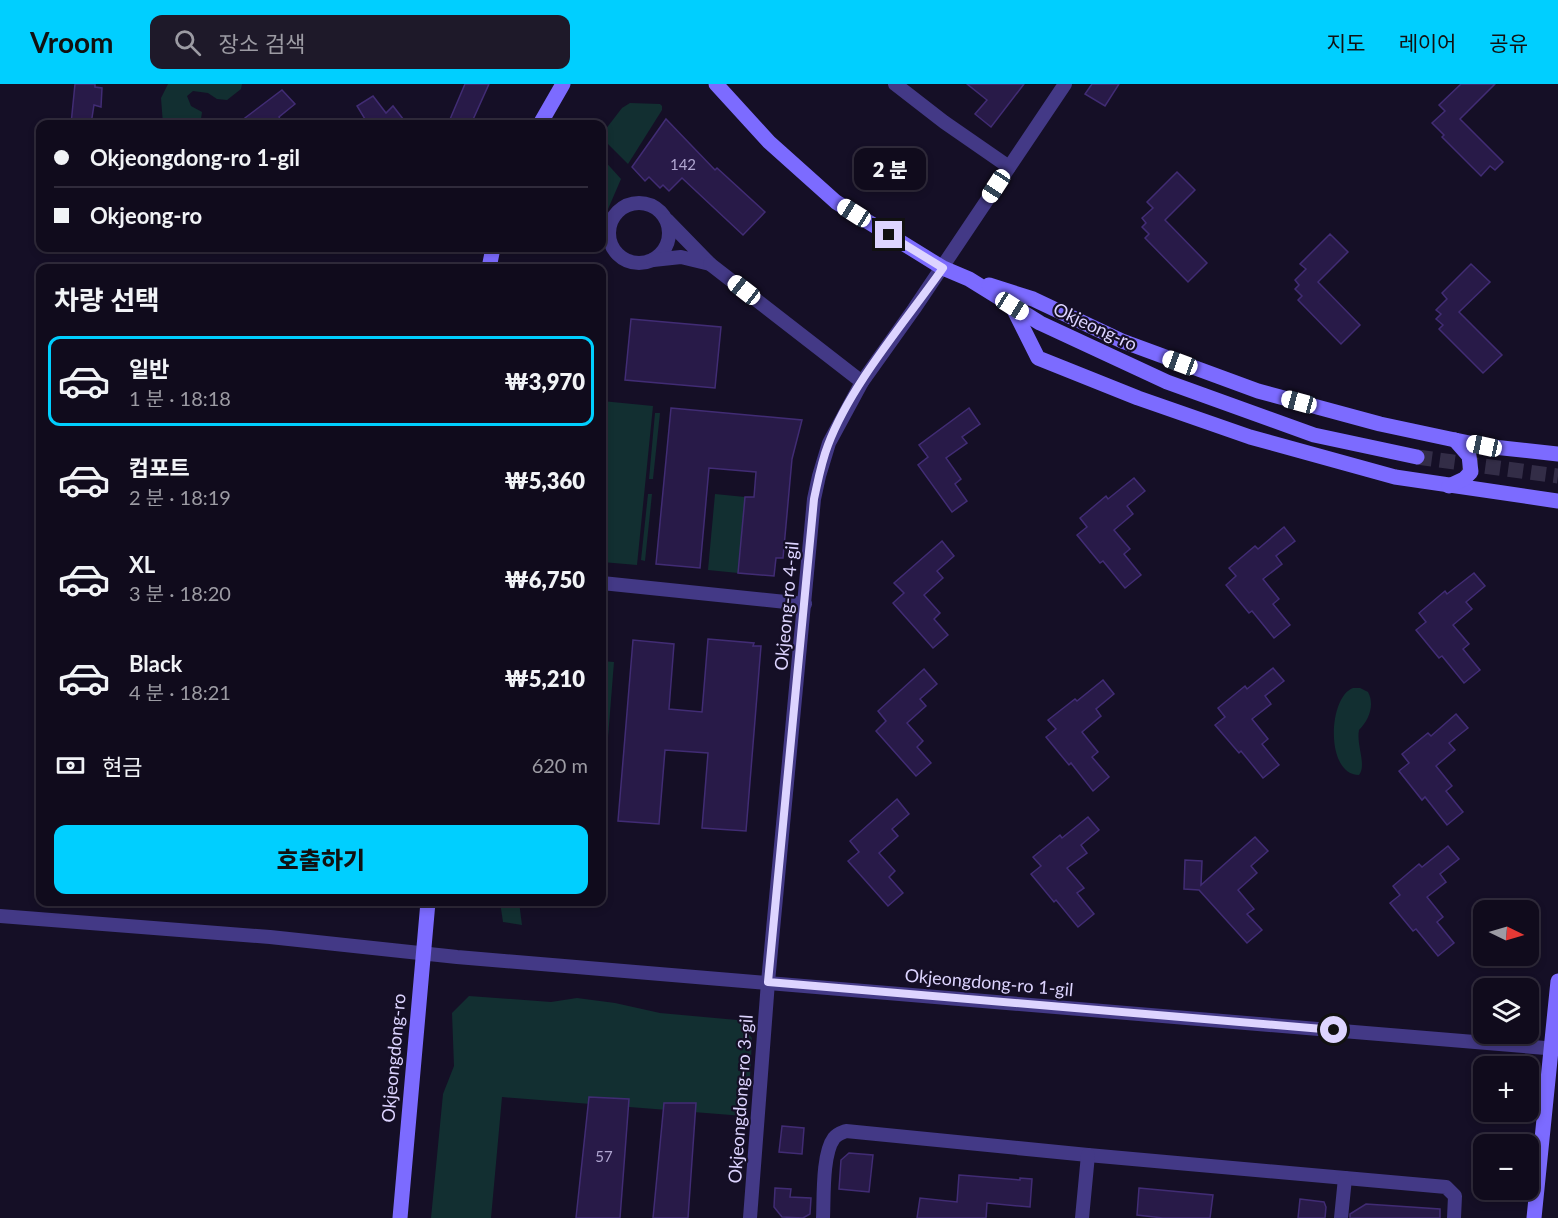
<!DOCTYPE html>
<html lang="ko">
<meta charset="utf-8">
<style>
:root{--surface:#100b1c;--page:#1e1929;--text:#f1f3f6;--muted:#9c9ba3;--line:#302b3b;--accent:#00cfff}
body{margin:0;font-family:Lato,"Noto Sans KR",sans-serif;background:var(--page);color:var(--text);height:100vh;display:flex;flex-direction:column;font-size:22px;white-space:nowrap}
*{box-sizing:border-box;margin:0}
p{font-size:20px;color:var(--muted)}
.icon{flex:none;width:33px;height:33px;fill:none;stroke:currentColor;stroke-width:2;stroke-linecap:round;stroke-linejoin:round}
.map{position:relative;flex:1;overflow:hidden}
.drawer{position:absolute;left:36px;top:180px;width:570px;height:642px;display:flex;flex-direction:column;background:var(--surface);border-radius:12px;box-shadow:0 3px 9px #0003,0 0 0 2px var(--line)}
.drawer>*{flex:none}
.hud{position:absolute;left:36px;top:36px;width:570px;height:132px;border-radius:12px;box-shadow:0 3px 9px #0003,0 0 0 2px var(--line);display:grid;align-content:center;height:132px;padding:0 18px;background:var(--surface)}
.needle{width:39px;rotate:95deg}
.controls{position:absolute;left:1473px;top:816px;display:grid;gap:12px}
.controls a{display:grid;place-items:center;width:66px;height:66px;border-radius:12px;background:var(--surface);box-shadow:0 3px 9px #0003,0 0 0 2px var(--line);font-size:30px}
.end{position:absolute;width:27px;height:27px;margin:-14px;border:8px solid #ddd4ff;background:#111;box-shadow:0 0 0 3px #111}
.from{border-radius:50%}
.bubble{position:absolute;height:42px;border-radius:12px;background:var(--surface);box-shadow:0 3px 9px #0003,0 0 0 2px var(--line);font-size:20px;font-weight:800;line-height:42px;text-align:center}
.car{position:absolute;width:18px;height:36px;margin:-18px -9px;border-radius:8px;box-shadow:0 0 4px 2px #0007;background:linear-gradient(#fff 24%,#345 0 40%,#fff 0 76%,#345 0 86%,#fff 0)}
.hud b{display:flex;align-items:center;gap:21px;height:57px;font-size:22px}
.hud b+b{border-top:2px solid var(--line)}
.hud i{width:15px;height:15px;background:var(--text)}
ul{padding:0;list-style:none}
li{display:flex;align-items:center;gap:18px;height:90px;margin:0 12px 9px;padding:0 6px;border:3px solid transparent;border-radius:12px}
li div{flex:1}
li b{display:block;font-size:22px}
li em{font-style:normal;font-weight:800}
li.active{border-color:var(--accent)}
li>.icon{width:54px;height:54px;stroke-width:1.5}
h2{padding:0 18px;font-size:27px;line-height:72px}
.pay{display:flex;align-items:center;gap:15px;height:66px;padding:0 18px;font-size:22px}
.pay p{margin-inline-start:auto}
.action{display:flex;gap:12px;margin-top:auto;padding:12px 18px}
.action a{flex:1;height:69px;border-radius:12px;background:var(--accent);color:#111;font-size:24px;font-weight:800;line-height:69px;text-align:center}
header{display:flex;align-items:center;gap:36px;box-sizing:border-box;height:84px;padding:0 30px;background:var(--accent);color:#111}
header strong{font-size:28px}
nav{display:flex;gap:33px;margin-inline-start:auto;font-size:21px}
.search{width:420px;height:54px;background:var(--page);display:flex;align-items:center;gap:15px;box-sizing:border-box;padding:0 21px;border-radius:12px;color:var(--muted);font-size:22px}
.map>svg:first-child{display:block}
.green{fill:#122f31}
.building{fill:#281a48;stroke:#412c74;stroke-width:1.5}
.lines{fill:none;stroke-linecap:round;stroke-linejoin:round}
.secondary-tunnel{stroke:#332d47;stroke-width:15;stroke-dasharray:15 8;stroke-linecap:butt}
.street{stroke:#433986;stroke-width:14}
.secondary{stroke:#7c6bff;stroke-width:15}
.route{stroke:#ddd4ff;stroke-width:8}
.labels{text-anchor:middle;stroke-width:4.5;stroke-linejoin:round;paint-order:stroke}
.number-label{font-size:15px;fill:#b0a6d1}
.street-label{font-size:18px;fill:#ddd4ff;stroke:#150f26}
</style>
<header>
<strong>Vroom</strong>
<div class="search"><svg class="icon" aria-label="search" viewBox="0 0 24 24"><circle cx="10" cy="10" r="6"/><path d="M15 15l6 6"/></svg>장소 검색</div>
<nav><a>지도</a><a>레이어</a><a>공유</a></nav>
</header>
<div class="map">
<svg width="1558" height="1134" viewBox="0 0 1558 1134">
<rect width="100%" height="100%" fill="#150f26"/>
<g class="green">
<path d="M168 0H242L241 5 227 16 217 15 208 9 193 7 187 12 191 22 202 28 201 35 195 40H163L161 14Z"/>
<path d="M630 19 660 20 662 22V26L628 80 602 54V50L622 24Z"/>
<path d="M602 74 621 95 602 139Z"/>
<path d="M602 317 653 322 637 481 602 478Z"/>
<path d="M655 329H660L653 395H649Z"/>
<path d="M648 410H652L645 477 641 476Z"/>
<path d="M715 410 745 413 738 489 708 486Z"/>
<path d="M602 577 614 578 602 729Z"/>
<path d="M1353 604H1360L1368 608C1375 621 1369 636 1359 646 1356 661 1367 681 1359 691 1325 691 1328 613 1353 604Z"/>
<path d="M500 818H519L522 841 503 838Z"/>
<path d="M469 912 551 918 577 914 615 919 660 929 737 936 752 954 750 995 747 996 748 1028 744 1032 502 1013 491 1134H431L443 1010 454 982 452 929Z"/>
</g>
<g class="building">
<path d="M75 0H95V3L102 4 101 23 94 21 91 40H71Z"/>
<path d="M465 0H489L471 40H448Z"/>
<path d="M967 0H1024L991 43 975 30 987 16Z"/>
<path d="M1092 0H1119L1105 22 1085 10Z"/>
<path d="M1461 0H1495L1460 35 1503 78 1495 86 1490 82 1481 92 1442 53 1444 51 1432 39 1445 27 1439 21Z"/>
<path d="M282 6 295 20 279 33 283 40H237Z"/>
<path d="M373 12 386 29 393 22 407 40H368L357 22Z"/>
<path d="M666 35 715 86 717 84 765 128 743 151 682 94 669 107 663 101 660 104 649 93 645 97 632 83Z"/>
<path d="M1177 88 1195 106 1165 136 1207 179 1188 198 1145 154 1149 150 1142 143 1146 139 1142 134 1153 124 1147 118Z"/>
<path d="M1330 150 1348 168 1318 198 1360 241 1341 260 1298 216 1302 212 1295 205 1299 201 1295 196 1306 185 1300 180Z"/>
<path d="M1471 180 1490 198 1459 228 1502 271 1483 289 1439 245 1443 241 1436 235 1441 230 1436 226 1447 215 1442 209Z"/>
<path d="M631 235 721 243 715 304 625 296Z"/>
<path d="M671 324 802 336 792 375 783 474H776L774 492 738 489 745 413H754L756 388 709 384 700 484 656 480Z"/>
<path d="M969 324 980 340 962 353 967 359 946 374 961 395 955 400 967 417 952 428 918 381 928 373 919 361Z"/>
<path d="M1134 394 1145 407 1127 422 1133 430 1114 446 1130 465 1124 470 1141 491 1125 504 1103 477 1100 479 1077 451 1087 443 1080 434 1106 412 1108 415Z"/>
<path d="M1284 443 1295 457 1276 472 1282 480 1263 495 1279 515 1273 520 1290 541 1274 554 1252 527 1249 529 1226 501 1236 492 1229 484 1255 462 1258 465Z"/>
<path d="M942 457 954 472 937 487 943 494 924 511 940 529 934 535 948 551 933 564 893 519 904 509 894 499Z"/>
<path d="M1474 489 1485 502 1466 518 1472 525 1453 541 1469 560 1463 565 1480 586 1464 599 1442 572 1439 574 1416 546 1426 538 1419 529 1445 507 1447 510Z"/>
<path d="M708 555 754 559 753 562H761L746 747 702 744 708 669 665 666 659 740 618 737 633 556 674 560 669 625 702 628Z"/>
<path d="M1273 584 1284 597 1265 612 1271 620 1252 635 1268 655 1262 660 1279 681 1263 694 1241 667 1239 669 1215 641 1225 633 1218 624 1245 602 1247 605Z"/>
<path d="M924 585 937 600 920 615 926 622 907 639 923 657 917 663 931 679 916 692 876 647 886 637 878 627Z"/>
<path d="M1103 596 1114 610 1096 625 1101 632 1082 648 1098 668 1092 673 1109 693 1093 707 1071 679 1069 681 1046 653 1056 645 1048 636 1075 615 1077 617Z"/>
<path d="M1456 630 1468 644 1449 659 1455 666 1436 682 1452 702 1446 707 1463 728 1447 741 1425 713 1422 716 1399 687 1409 679 1402 670 1428 649 1431 652Z"/>
<path d="M897 715 909 730 892 745 898 752 879 769 895 787 889 793 903 809 888 822 848 777 859 768 850 757Z"/>
<path d="M1088 733 1099 746 1081 761 1087 769 1067 784 1084 804 1077 809 1094 830 1078 843 1056 816 1054 818 1031 790 1041 782 1033 773 1060 751 1062 754Z"/>
<path d="M1255 753 1268 767 1251 782 1257 789 1238 806 1254 825 1247 830 1262 846 1247 859 1199 806 1184 805 1185 776 1202 777 1201 801Z"/>
<path d="M1448 762 1459 775 1440 790 1446 798 1427 813 1443 833 1437 838 1454 859 1438 872 1416 845 1413 847 1390 819 1400 811 1393 802 1419 780 1422 783Z"/>
<path d="M589 1013 629 1015 620 1134H576Z"/>
<path d="M664 1019H696L688 1134H653Z"/>
<path d="M782 1042 804 1044 802 1070 779 1068Z"/>
<path d="M849 1069 873 1071 869 1108 839 1105 841 1076Z"/>
<path d="M959 1091 1020 1096V1094L1032 1095 1030 1123 987 1119 986 1134H917L920 1114 957 1118Z"/>
<path d="M775 1104 791 1105 790 1113 811 1114 810 1130 803 1134 782 1133 774 1123Z"/>
<path d="M1139 1104 1213 1111 1210 1134H1163L1137 1131Z"/>
<path d="M1300 1115 1324 1118 1326 1123 1325 1134H1298Z"/>
<path d="M1366 1120 1440 1125V1134H1350V1130Z"/>
</g>
<g class="lines">
<path class="secondary-tunnel" d="M1417 373 1558 392"/>
<g class="street">
<path d="M895 0 944 38 1009 83"/>
<circle cx="639" cy="149" r="30"/>
<path d="M653 176 681 173 710 180 667 136"/>
<path d="M710 180 862 298"/>
<path d="M602 499 805 520"/>
<path d="M0 832 270 853 457 873 1558 965"/>
<path d="M750 1134 768 898 814 415 819 392 829 359 862 298 914 225 1065 0"/>
<path d="M823 1134C824 1114 822 1070 834 1054 837 1050 841 1049 846 1047L1088 1071 1446 1103 1455 1112 1454 1134"/>
<path d="M1082 1134 1088 1071"/>
<path d="M1341 1134 1345 1094"/>
</g>
<g class="secondary">
<path d="M716 0 769 58 836 118 943 184 969 195 1040 239 1167 298 1314 351 1417 373"/>
<path d="M540 40 563 0"/>
<path d="M489 184 493 164"/>
<path d="M989 201 1033 215 1122 257 1258 307 1380 340 1455 356 1484 362 1558 370"/>
<path d="M1012 222 1038 274 1138 314 1250 353 1395 393 1558 417"/>
<path d="M1449 402 1464 395 1471 388 1469 372 1455 356"/>
<path d="M400 1134 428 818"/>
<path d="M1534 1134 1558 897"/>
</g>
</g>
<g class="lines">
<path class="route" d="M889 151 943 184C905 238 851 300 828 361 821 379 818 397 814 415L768 898 1334 946"/>
</g>
<g class="labels">
<g class="number-label">
<text x="683" y="86">142</text>
<text x="604" y="1078">57</text>
</g>
<g class="street-label">
<text transform="translate(1095 243) rotate(25)" y="6">Okjeong-ro</text>
<text transform="translate(787 522) rotate(-85)" y="6">Okjeong-ro 4-gil</text>
<text transform="translate(989 899) rotate(5)" y="6">Okjeongdong-ro 1-gil</text>
<text transform="translate(394 974) rotate(-85)" y="6">Okjeongdong-ro</text>
<text transform="translate(741 1015) rotate(-86)" y="6">Okjeongdong-ro 3-gil</text>
</g>
</g>
</svg>
<div class="controls">
<a><svg class="needle" viewBox="-14 -14 28 28"><path d="M0-13l5 13h-10z" fill="#e53935"/><path d="M0 13l5-13h-10z" fill="#9c9ba3"/></svg></a>
<a><svg class="icon" aria-label="layers" viewBox="0 0 24 24"><path d="M12 4l9 5-9 5-9-5zM3 14l9 5 9-5"/></svg></a>
<a>+</a>
<a>−</a>
</div>
<i class="end from" style="left:1334px;top:946px"></i>
<i class="end" style="left:889px;top:151px"></i>
<div class="bubble" style="left:854px;top:64px;width:72px">2 분</div>
<i class="car" style="left:996px;top:102px;rotate:213deg"></i>
<i class="car" style="left:854px;top:129px;rotate:302deg"></i>
<i class="car" style="left:744px;top:206px;rotate:308deg"></i>
<i class="car" style="left:1012px;top:222px;rotate:122deg"></i>
<i class="car" style="left:1180px;top:279px;rotate:290deg"></i>
<i class="car" style="left:1299px;top:318px;rotate:285deg"></i>
<i class="car" style="left:1484px;top:362px;rotate:282deg"></i>
<div class="hud">
<b><i class="from"></i>Okjeongdong-ro 1-gil</b>
<b><i></i>Okjeong-ro</b>
</div>
<section class="drawer">
<h2>차량 선택</h2>
<ul>
<li class="active"><svg class="icon" aria-label="car" viewBox="0 0 24 24"><path d="M5 17H2v-5l4-1 3-4h7l3 4 3 1v5h-3M9 17h6M6 11h13"/><circle cx="7" cy="17" r="2"/><circle cx="17" cy="17" r="2"/></svg><div><b>일반</b><p>1 분 · 18:18</p></div><em>₩3,970</em></li>
<li><svg class="icon" aria-label="car" viewBox="0 0 24 24"><path d="M5 17H2v-5l4-1 3-4h7l3 4 3 1v5h-3M9 17h6M6 11h13"/><circle cx="7" cy="17" r="2"/><circle cx="17" cy="17" r="2"/></svg><div><b>컴포트</b><p>2 분 · 18:19</p></div><em>₩5,360</em></li>
<li><svg class="icon" aria-label="car" viewBox="0 0 24 24"><path d="M5 17H2v-5l4-1 3-4h7l3 4 3 1v5h-3M9 17h6M6 11h13"/><circle cx="7" cy="17" r="2"/><circle cx="17" cy="17" r="2"/></svg><div><b>XL</b><p>3 분 · 18:20</p></div><em>₩6,750</em></li>
<li><svg class="icon" aria-label="car" viewBox="0 0 24 24"><path d="M5 17H2v-5l4-1 3-4h7l3 4 3 1v5h-3M9 17h6M6 11h13"/><circle cx="7" cy="17" r="2"/><circle cx="17" cy="17" r="2"/></svg><div><b>Black</b><p>4 분 · 18:21</p></div><em>₩5,210</em></li>
</ul>
<div class="pay"><svg class="icon" aria-label="cash" viewBox="0 0 24 24"><path d="M3 7h18v10H3z"/><circle cx="12" cy="12" r="2"/></svg>현금<p>620 m</p></div>
<div class="action"><a>호출하기</a></div>
</section>
</div>
